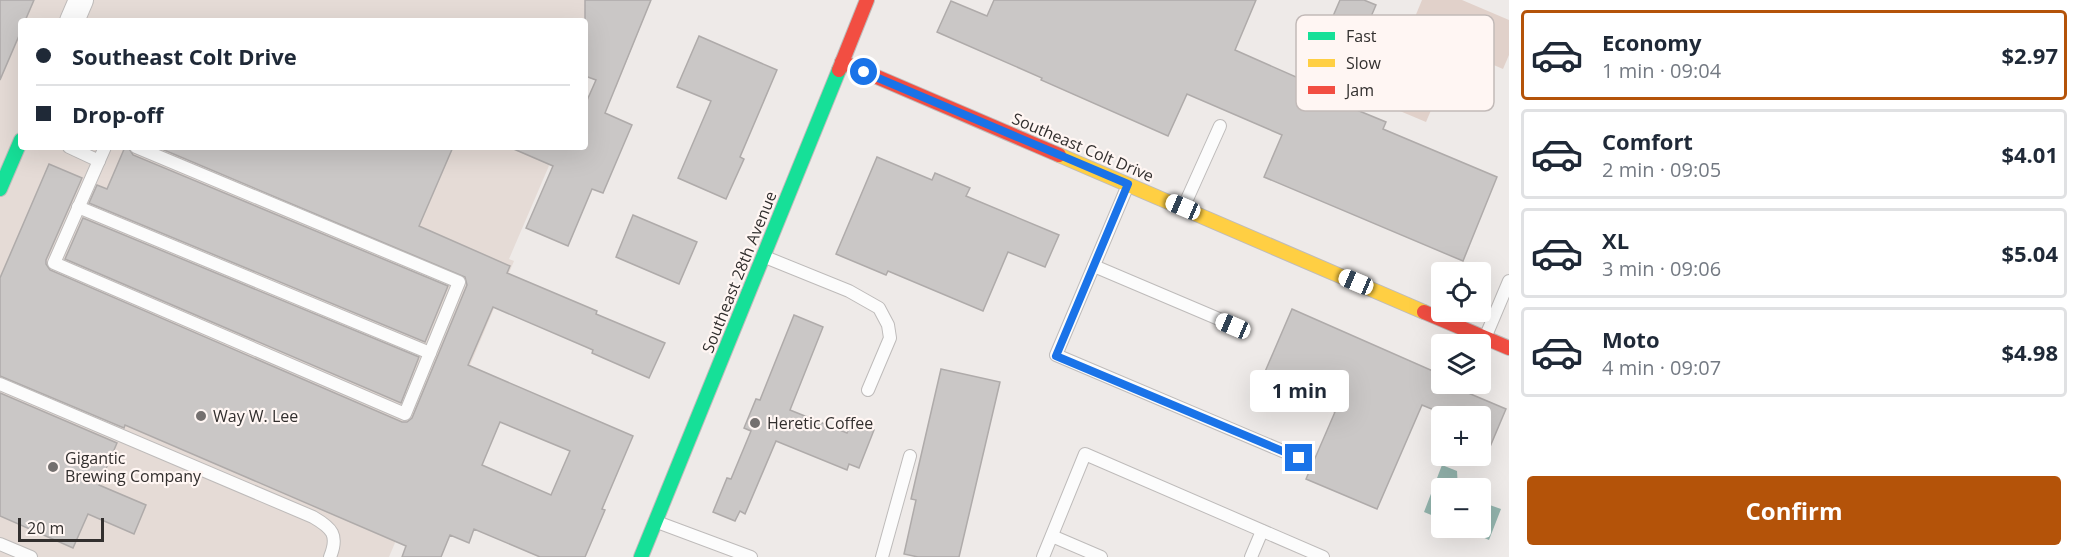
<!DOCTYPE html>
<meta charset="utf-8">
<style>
:root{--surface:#fff;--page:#f6f6f7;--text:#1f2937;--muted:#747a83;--line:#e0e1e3;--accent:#b45309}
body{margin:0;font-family:"Open Sans",sans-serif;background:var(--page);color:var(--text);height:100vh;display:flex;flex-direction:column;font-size:22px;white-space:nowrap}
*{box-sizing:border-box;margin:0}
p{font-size:20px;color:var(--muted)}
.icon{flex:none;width:33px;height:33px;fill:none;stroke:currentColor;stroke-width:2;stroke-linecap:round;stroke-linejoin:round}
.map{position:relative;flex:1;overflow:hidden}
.drawer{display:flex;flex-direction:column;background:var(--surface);width:570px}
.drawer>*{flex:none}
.hud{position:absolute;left:18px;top:18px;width:570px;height:132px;border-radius:6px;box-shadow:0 6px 24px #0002;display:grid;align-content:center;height:132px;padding:0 18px;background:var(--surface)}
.controls{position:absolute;left:1431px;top:262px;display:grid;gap:12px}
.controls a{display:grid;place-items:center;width:60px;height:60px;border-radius:6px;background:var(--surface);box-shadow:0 6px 24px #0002;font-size:30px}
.scale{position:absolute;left:18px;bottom:15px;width:86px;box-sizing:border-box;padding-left:6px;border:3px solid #322f2e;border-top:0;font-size:16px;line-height:21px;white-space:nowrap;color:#322f2e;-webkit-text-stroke:4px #fff6f3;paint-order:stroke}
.end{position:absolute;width:27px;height:27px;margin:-14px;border:8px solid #1a73e8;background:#fff;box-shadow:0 0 0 3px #fff}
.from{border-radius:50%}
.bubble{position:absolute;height:42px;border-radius:6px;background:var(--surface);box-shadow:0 6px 24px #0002;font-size:20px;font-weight:700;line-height:42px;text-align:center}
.car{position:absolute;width:18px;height:36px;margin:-18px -9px;border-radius:8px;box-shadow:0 0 4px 2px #0007;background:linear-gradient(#fff 24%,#345 0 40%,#fff 0 76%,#345 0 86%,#fff 0)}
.hud b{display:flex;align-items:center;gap:21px;height:57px;font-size:22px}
.hud b+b{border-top:2px solid var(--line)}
.hud i{width:15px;height:15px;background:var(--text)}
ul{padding:10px 0 0;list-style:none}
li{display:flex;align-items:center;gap:18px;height:90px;margin:0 12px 9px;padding:0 6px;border:3px solid var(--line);border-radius:6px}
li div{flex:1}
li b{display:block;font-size:22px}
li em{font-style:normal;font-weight:700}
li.on{border-color:var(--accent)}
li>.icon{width:54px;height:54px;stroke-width:1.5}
.button{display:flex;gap:12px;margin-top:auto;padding:12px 18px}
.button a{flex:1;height:69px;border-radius:6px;background:var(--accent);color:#fff;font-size:24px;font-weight:700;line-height:69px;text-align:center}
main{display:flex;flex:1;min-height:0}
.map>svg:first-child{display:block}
.built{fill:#e5dbd6}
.green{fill:#e1d1ca}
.water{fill:#94b5ae}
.building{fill:#cac7c6;stroke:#afabaa;stroke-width:1.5;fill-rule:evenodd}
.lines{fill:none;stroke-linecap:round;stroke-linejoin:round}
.lane-casing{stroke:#bebbba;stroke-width:14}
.street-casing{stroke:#bebbba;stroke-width:26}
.fast-casing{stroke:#bebbba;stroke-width:16}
.slow-casing{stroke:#bebbba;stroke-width:16}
.jam-casing{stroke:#bebbba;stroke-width:16}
.lane{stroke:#fcfcfc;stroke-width:12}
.street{stroke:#fcfcfc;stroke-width:24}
.fast{stroke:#16e098;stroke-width:14}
.slow{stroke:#ffcf43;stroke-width:14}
.jam{stroke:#f24e42;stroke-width:14}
.route{stroke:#1a73e8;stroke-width:8}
.poi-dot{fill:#74706f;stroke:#fff6f3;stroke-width:2}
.labels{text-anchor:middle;stroke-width:4.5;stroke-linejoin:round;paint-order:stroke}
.street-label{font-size:16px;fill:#322f2e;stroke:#fff6f3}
.poi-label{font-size:16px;fill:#322f2e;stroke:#fff6f3;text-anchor:start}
.key{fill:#fff6f3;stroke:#c2bab8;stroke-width:1.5}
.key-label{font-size:16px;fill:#322f2e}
</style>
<main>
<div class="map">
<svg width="1509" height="557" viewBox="0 0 1509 557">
<rect width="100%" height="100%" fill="#eeeae8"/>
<path class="built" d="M0 0H651L616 88 587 77 585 81V21H21V147H557L509 259 514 261 389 557H0Z"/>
<g class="green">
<path d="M1422 0H1462L1509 20V55L1503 69 1410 29Z"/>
<path d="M1376 27 1453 59 1426 122 1350 90Z"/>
</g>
<g class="water">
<path d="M1442 465 1457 471 1458 489H1442L1441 519 1424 512Z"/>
<path d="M1487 504 1501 509 1489 540 1462 528H1480L1481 510Z"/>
</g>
<g class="building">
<path d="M0 0H34L25 21H21V31L0 80Z"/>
<path d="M585 0H651L605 113 632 125 603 193 592 189 568 246 526 228 553 166 509 147H585V105L596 80 585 76Z"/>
<path d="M994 0H1256L1235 50 1305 81 1340 0H1364L1376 5 1335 101 1386 122 1383 129 1497 177 1463 261 1264 177 1282 135 1187 94 1168 136 1041 80 1042 78 937 32 951 1 987 16Z"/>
<path d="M699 36 777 70 740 157 744 159 726 199 678 178 711 101 677 87Z"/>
<path d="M125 147H128L133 155 448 286 425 342 89 203 97 185 107 189Z"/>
<path d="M157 147H453L419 226 510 266 507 273 597 311 596 314 665 343 649 378 592 353 593 350 493 307 468 365 633 436 602 509 605 510 585 557H540L474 529 469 543 450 535 441 557H402L406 546 125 425 124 428 0 376V278L49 164 82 178 46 260V264L50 270 402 422H407L412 418 467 285 465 277ZM500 422 570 451 551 495 482 465Z"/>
<path d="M877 157 932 180 935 173 970 188 966 196 1059 235 1045 267 1008 252 983 311 888 271 886 275 836 254Z"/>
<path d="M633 215 697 242 679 284 616 257Z"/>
<path d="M83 218 419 357 401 403 65 259Z"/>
<path d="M1292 309 1442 375V384H1447L1506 409 1484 461 1472 456H1480V417H1451L1422 405 1377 509 1306 479 1335 412 1261 381Z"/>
<path d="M794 315 823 327 790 410 847 433 852 421 874 430 859 468 849 464 847 470 776 441 745 514 740 511 735 521 713 512 727 478 731 479 751 431 744 428 756 399 760 400Z"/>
<path d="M941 369 1000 382 959 557H918L904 554 916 500 911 499Z"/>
<path d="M0 393 117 443 99 485 146 505 134 534 88 514 73 548 0 516Z"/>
</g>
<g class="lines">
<defs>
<g id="lane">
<path d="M69 147 99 161"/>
<path d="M105 147 54 263 405 414 459 282 136 147"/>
<path d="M1128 185 1056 355 1299 458"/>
<path d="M1184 206 1220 126"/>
<path d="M78 207 430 353"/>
<path d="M765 257 849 291 879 308 888 325 890 338 868 390"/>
<path d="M1094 266 1233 325"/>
<path d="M1485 338 1509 281"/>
<path d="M0 384 313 517C332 528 339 535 330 557"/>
<path d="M657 522 751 557"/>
<path d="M1052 536 1101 557"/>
<path d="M0 544 31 557"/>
<path d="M882 557 910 456"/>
<path d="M1043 557 1085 454 1323 557"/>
<path d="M1251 557 1262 531"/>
</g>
<path id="street" d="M72 21 81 0"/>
<g id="fast">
<path d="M0 189 21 140"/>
<path d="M641 557 839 70"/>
</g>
<path id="slow" d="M1059 155 1424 312"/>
<g id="jam">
<path d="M842 62 1059 155"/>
<path d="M839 70 867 0"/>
<path d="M1424 312 1509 348"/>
</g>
</defs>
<use href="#lane" class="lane-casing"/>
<use href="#street" class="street-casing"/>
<use href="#fast" class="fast-casing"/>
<use href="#slow" class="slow-casing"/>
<use href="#jam" class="jam-casing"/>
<use href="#lane" class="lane"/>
<use href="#street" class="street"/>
<use href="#fast" class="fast"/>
<use href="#slow" class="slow"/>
<use href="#jam" class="jam"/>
</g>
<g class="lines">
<path class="route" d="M864 72 1128 184 1056 356 1299 458"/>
</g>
<g class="poi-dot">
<circle cx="201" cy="416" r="6"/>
<circle cx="755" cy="423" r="6"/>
<circle cx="53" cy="467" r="6"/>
</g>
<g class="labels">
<g class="street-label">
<text transform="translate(1083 147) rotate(23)" y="6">Southeast Colt Drive</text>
<text transform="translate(739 272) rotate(-68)" y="6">Southeast 28th Avenue</text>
</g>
<g class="poi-label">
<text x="213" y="422">Way W. Lee</text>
<text x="767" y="429">Heretic Coffee</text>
<text x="65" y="464">Gigantic<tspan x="65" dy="18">Brewing Company</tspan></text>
</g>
</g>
<rect x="1296" y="15" width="198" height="96" rx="9" class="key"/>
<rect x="1308" y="32" width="27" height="8" fill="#16e098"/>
<rect x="1308" y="59" width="27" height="8" fill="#ffcf43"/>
<rect x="1308" y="86" width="27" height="8" fill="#f24e42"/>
<g class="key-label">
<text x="1346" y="42">Fast</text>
<text x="1346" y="69">Slow</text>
<text x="1346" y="96">Jam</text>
</g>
</svg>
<div class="controls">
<a><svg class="icon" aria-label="locate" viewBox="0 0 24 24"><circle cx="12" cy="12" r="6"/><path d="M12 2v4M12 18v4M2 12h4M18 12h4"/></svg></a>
<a><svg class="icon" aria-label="layers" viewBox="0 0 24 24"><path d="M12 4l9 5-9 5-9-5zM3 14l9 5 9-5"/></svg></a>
<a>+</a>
<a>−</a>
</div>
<div class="scale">20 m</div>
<i class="end from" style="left:864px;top:72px"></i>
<i class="end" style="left:1299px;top:458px"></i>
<div class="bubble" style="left:1250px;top:370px;width:99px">1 min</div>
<i class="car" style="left:1183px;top:207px;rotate:293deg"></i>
<i class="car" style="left:1356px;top:282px;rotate:293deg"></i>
<i class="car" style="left:1233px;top:326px;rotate:293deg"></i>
<div class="hud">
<b><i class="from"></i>Southeast Colt Drive</b>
<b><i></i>Drop-off</b>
</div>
</div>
<section class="drawer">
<ul>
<li class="on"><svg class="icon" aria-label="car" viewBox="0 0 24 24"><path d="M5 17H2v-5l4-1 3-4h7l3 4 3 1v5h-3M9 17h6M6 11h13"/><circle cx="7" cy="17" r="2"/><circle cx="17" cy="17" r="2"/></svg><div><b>Economy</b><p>1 min · 09:04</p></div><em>$2.97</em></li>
<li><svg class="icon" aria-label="car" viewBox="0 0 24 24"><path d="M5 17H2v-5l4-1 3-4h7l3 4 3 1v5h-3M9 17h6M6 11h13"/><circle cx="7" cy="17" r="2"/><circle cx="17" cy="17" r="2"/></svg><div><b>Comfort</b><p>2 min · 09:05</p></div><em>$4.01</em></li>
<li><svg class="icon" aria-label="car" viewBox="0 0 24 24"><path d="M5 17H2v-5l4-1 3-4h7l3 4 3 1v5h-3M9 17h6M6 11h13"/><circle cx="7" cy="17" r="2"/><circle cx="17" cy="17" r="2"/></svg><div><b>XL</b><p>3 min · 09:06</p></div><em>$5.04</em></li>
<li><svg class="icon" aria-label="car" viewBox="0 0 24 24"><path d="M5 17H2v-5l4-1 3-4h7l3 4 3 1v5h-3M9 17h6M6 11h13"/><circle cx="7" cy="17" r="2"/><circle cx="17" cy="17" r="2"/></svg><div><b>Moto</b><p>4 min · 09:07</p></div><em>$4.98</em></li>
</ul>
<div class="button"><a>Confirm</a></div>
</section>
</main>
